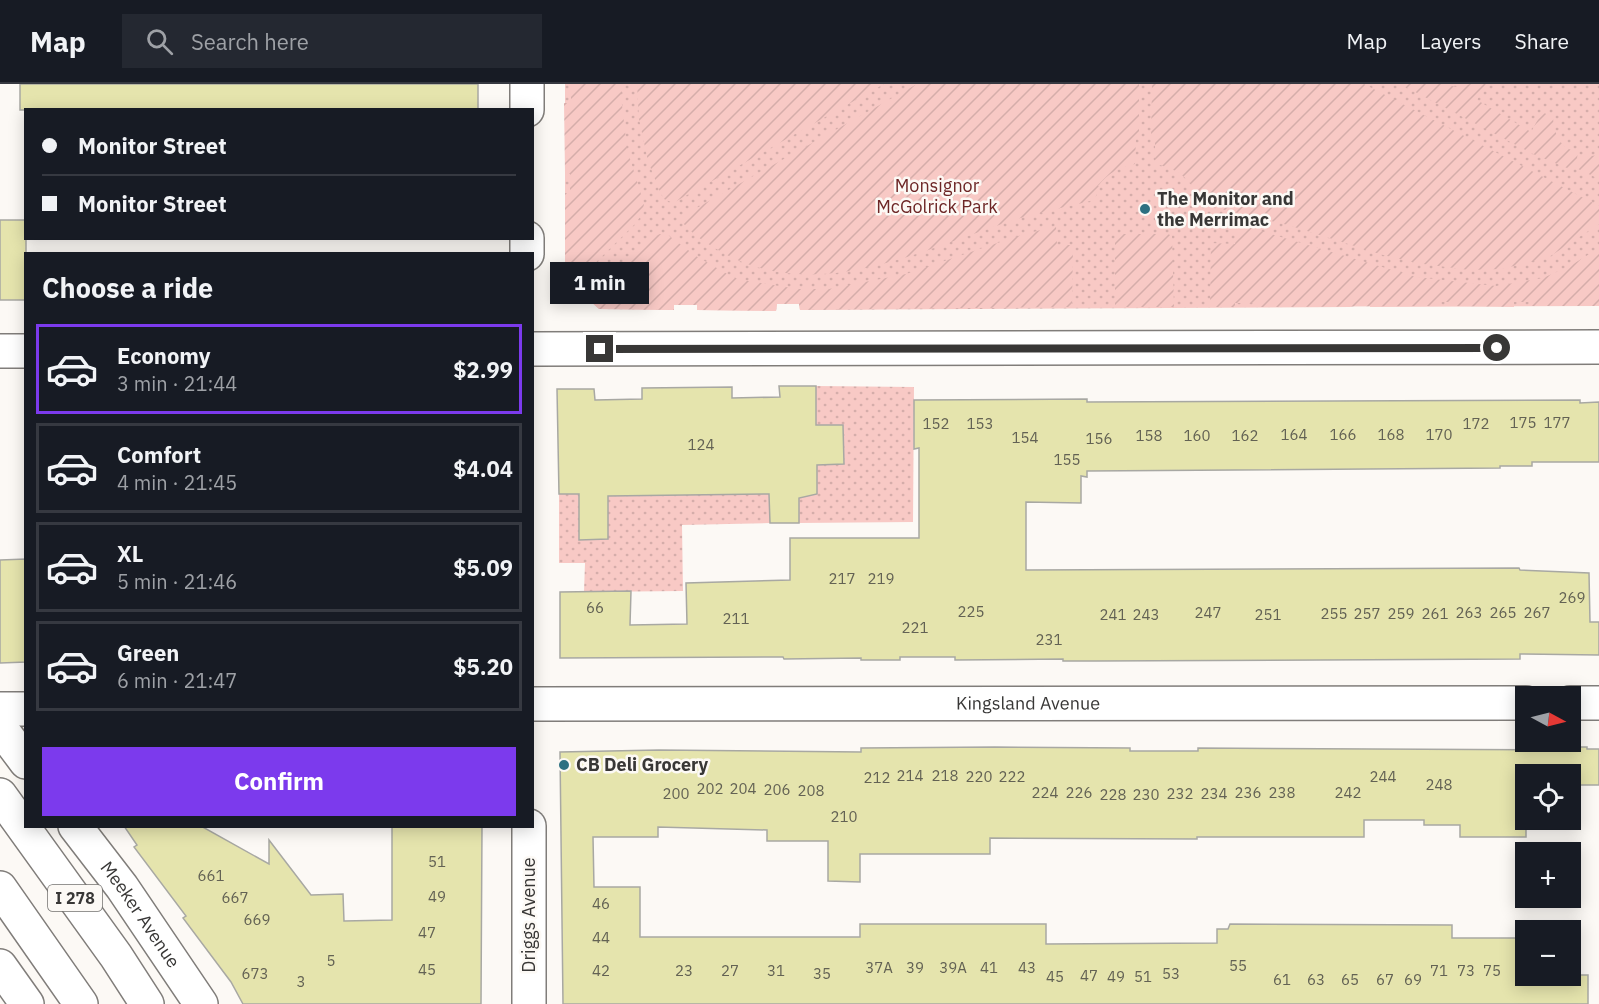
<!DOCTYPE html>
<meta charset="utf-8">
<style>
:root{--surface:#171b24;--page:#242831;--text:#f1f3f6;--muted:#9ea1a6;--line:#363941;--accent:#7c3aed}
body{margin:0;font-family:"IBM Plex Sans",sans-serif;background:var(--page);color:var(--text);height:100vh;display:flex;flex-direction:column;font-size:22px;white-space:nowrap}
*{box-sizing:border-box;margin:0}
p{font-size:20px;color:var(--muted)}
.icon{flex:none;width:33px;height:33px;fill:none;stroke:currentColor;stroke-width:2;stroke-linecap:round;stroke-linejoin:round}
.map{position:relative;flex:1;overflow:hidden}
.side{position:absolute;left:24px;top:168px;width:510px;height:576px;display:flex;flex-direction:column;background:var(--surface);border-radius:0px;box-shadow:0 3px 15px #0003}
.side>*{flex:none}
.banner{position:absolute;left:24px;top:24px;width:510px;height:132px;border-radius:0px;box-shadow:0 3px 15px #0003;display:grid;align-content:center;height:132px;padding:0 18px;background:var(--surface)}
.needle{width:39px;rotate:97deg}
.buttons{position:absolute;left:1515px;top:602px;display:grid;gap:12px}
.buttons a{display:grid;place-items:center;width:66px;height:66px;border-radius:0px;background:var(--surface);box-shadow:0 3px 15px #0003;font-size:30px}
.end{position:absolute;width:27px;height:27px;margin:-14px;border:8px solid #383736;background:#fff;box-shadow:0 0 0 3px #fff}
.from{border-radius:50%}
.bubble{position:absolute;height:42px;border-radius:0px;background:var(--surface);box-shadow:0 3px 15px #0003;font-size:20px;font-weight:800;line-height:42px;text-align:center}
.banner b{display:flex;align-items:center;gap:21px;height:57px;font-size:22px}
.banner b+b{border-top:2px solid var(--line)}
.banner i{width:15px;height:15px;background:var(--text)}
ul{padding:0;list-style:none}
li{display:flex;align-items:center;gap:18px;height:90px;margin:0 12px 9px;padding:0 6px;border:3px solid var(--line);border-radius:0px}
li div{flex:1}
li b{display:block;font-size:22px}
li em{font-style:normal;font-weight:800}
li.on{border-color:var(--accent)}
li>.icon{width:54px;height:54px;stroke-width:1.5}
h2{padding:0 18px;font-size:27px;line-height:72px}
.cta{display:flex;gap:12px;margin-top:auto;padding:12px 18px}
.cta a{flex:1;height:69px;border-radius:0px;background:var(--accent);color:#fff;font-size:24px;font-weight:800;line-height:69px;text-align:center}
header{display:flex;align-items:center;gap:36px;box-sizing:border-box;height:84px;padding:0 30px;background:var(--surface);border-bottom:2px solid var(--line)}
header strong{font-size:28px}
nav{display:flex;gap:33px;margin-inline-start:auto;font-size:21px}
.search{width:420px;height:54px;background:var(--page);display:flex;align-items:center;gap:15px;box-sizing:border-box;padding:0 21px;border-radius:0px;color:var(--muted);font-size:22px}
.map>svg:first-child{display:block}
.park{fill:url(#park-dots)}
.garden{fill:url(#garden-furrows)}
.building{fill:#e5e4ad;stroke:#a8a8a3;stroke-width:1.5}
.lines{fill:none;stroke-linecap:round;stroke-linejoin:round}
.minor-casing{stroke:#807d7a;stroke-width:36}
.major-casing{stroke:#807d7a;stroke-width:36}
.highway-casing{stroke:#807d7a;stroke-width:36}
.minor{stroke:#fff;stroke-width:33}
.major{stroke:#fff;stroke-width:33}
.highway{stroke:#fff;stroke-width:33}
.route{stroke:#383736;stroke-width:8}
.poi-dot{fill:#2d7081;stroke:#fcf9f5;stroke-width:2}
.labels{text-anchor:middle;stroke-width:5;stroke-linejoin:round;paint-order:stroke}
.number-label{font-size:15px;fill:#636254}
.shield{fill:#fcf9f5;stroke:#73716f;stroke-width:1.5}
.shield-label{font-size:16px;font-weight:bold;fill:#383736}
.park-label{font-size:18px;fill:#6d2626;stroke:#fcf9f5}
.poi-label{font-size:18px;font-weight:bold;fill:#383736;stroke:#fcf9f5;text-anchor:start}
.street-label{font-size:18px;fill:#383736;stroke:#fcf9f5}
</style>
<header>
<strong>Map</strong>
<div class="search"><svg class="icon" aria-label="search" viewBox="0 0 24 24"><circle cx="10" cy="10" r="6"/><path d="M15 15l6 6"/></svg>Search here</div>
<nav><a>Map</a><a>Layers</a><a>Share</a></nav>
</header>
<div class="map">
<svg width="1599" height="920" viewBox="0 0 1599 920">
<defs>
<pattern id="park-dots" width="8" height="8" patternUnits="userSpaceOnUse" patternTransform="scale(1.5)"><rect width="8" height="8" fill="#f8c9c5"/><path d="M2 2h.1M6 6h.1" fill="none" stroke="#d5adaa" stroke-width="1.8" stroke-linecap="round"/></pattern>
<pattern id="garden-furrows" width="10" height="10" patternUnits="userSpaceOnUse" patternTransform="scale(1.5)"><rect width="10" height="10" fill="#f8c9c5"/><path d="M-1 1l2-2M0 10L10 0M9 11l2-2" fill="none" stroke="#d5adaa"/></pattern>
</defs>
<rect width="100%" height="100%" fill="#fcf9f5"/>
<g class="park">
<path d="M565 0H1599V222L1370 223 1369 218 1350 223 800 226 799 220H777L776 227 697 226V221H674V226L599 225 565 192Z"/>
<path d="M816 302 914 303 913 438 799 439V410L817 381 844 380 843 341H816Z"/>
<path d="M607 399 767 400V410H769L770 439 682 441 683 507 584 508 585 479H559V410H579V456L608 455Z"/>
</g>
<g class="garden">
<path d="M571 0H622L621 12 627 65 644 120 642 130 636 139 579 195 571 197 565 192V109H570V90L565 89 564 19H571Z"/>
<path d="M637 0H884L673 119 664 115 660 108 648 77 639 35Z"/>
<path d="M917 0H1139V53L1136 54 1135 80C1120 83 1108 89 1098 102L1100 103 1094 116C1072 122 1049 126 1027 132 932 160 825 222 727 171 711 162 695 153 683 139L686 130Z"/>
<path d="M1152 0H1364L1599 122V140L1549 173 1502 185 1469 186 1416 179 1383 171 1288 141 1196 119 1190 104 1193 102C1182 89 1171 83 1155 80V54H1151Z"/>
<path d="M1400 0H1441L1457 3 1470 0H1486L1477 16 1531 48 1542 28 1553 33C1554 50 1560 65 1578 68L1577 74 1599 71V95L1574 83 1572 86 1533 70Z"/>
<path d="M1237 140 1416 193 1496 202 1543 194 1570 182 1599 164V222H1530V218H1514V223L1452 222 1451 218H1434L1433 222 1256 223V219H1235V223H1210L1211 159 1235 160Z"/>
<path d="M1056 142 1057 161H1073L1072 223 800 226 799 220H777L776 227 697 226V221H674V226L599 225 591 218 592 212 652 153 660 150 668 151 696 172 736 195 798 205H829L906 190 1018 152Z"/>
<path d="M1121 150H1168L1172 152 1174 223H1115V156Z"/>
</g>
<g class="building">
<rect x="20" y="0" width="458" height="26"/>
<rect x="0" y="136" width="26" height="80"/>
<path d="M779 302H816V341H843L844 380 817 381V410L799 414V439H770L769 410H767L608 412V455L579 456V410H559L557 305H594L595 316 642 315V304L732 303V314L780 313Z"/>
<path d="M1087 315V318L1580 316V319L1599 318V378H1532V382H1500V384L1087 387V393L1081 392V419L1026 418V486L1519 484 1520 486 1589 489 1590 538H1599V571L1520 570V575L1096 577H1063V575L955 576V573H900V576H861V574L784 575 783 573 560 574V508L631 507 630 541 687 540 686 499 790 496V454H919V364L914 365V316Z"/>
<path d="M26 475V578L0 579V476Z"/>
<path d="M995 663 1130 664V667H1198V664L1553 666V663H1587V665H1599V701H1570V690H1526V753H1460V741H1424V736H1364V753H1197V755L990 754V770H860V798L828 797V757H767V746L658 743V753H593L594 803H640V853H860V840H1046V860L1217 859V845H1228L1230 840 1452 841V854H1526V891H1588V920H563L560 668 659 666 861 668V664Z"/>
<path d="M124 742H201L269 780V756L311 811 343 810 344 837 392 836V742H482L481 920H243L231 898 183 834 186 832 134 763 137 761Z"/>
</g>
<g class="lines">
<defs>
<g id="minor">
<path d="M527 0V26"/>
<path d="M527 154V170"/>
<path d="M532 265 1599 263"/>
<path d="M0 267H26"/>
<path d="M1570 619H1599"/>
<path id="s1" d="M532 620 1526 619"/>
<path d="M0 625H26"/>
<path d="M529 742V920"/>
</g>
<g id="major">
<path d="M0 643 26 678"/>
<path id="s2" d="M75 742 122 803 201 920"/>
<path d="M0 882 27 920"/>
</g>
<g id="highway">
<path d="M0 711 116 872 147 920"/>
<path d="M0 804 81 920"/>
</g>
</defs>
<use href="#minor" class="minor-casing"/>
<use href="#major" class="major-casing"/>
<use href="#highway" class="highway-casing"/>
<use href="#minor" class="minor"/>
<use href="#major" class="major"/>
<use href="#highway" class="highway"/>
</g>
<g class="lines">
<path class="route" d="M600 265 1497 264"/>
</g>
<g class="poi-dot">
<circle cx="1145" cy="125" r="6"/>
<circle cx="564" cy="681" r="6"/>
</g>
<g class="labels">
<g class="number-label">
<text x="1523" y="344">175</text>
<text x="1557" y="344">177</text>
<text x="936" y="345">152</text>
<text x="980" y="345">153</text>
<text x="1476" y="345">172</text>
<text x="1294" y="356">164</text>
<text x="1343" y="356">166</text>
<text x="1391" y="356">168</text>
<text x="1439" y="356">170</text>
<text x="1149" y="357">158</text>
<text x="1197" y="357">160</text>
<text x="1245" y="357">162</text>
<text x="1025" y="359">154</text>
<text x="1099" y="360">156</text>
<text x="701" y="366">124</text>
<text x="1067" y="381">155</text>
<text x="842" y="500">217</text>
<text x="881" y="500">219</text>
<text x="1572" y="519">269</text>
<text x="595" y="529">66</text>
<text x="971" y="533">225</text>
<text x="1208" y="534">247</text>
<text x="1469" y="534">263</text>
<text x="1503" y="534">265</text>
<text x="1537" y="534">267</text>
<text x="1334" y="535">255</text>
<text x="1367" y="535">257</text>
<text x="1401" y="535">259</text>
<text x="1435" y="535">261</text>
<text x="1113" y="536">241</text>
<text x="1146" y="536">243</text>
<text x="1268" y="536">251</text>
<text x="736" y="540">211</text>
<text x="915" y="549">221</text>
<text x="1049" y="561">231</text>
<text x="910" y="697">214</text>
<text x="945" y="697">218</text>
<text x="979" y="698">220</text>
<text x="1012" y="698">222</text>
<text x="1383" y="698">244</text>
<text x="877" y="699">212</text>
<text x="1439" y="706">248</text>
<text x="710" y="710">202</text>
<text x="743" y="710">204</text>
<text x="777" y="711">206</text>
<text x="811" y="712">208</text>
<text x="1045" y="714">224</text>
<text x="1079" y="714">226</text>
<text x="1248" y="714">236</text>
<text x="1282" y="714">238</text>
<text x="1348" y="714">242</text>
<text x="676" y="715">200</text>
<text x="1180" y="715">232</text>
<text x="1214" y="715">234</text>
<text x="1113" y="716">228</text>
<text x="1146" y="716">230</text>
<text x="844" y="738">210</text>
<text x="437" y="783">51</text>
<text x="211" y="797">661</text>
<text x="437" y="818">49</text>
<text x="235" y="819">667</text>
<text x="601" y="825">46</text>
<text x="257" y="841">669</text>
<text x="427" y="854">47</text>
<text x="601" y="859">44</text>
<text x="331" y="882">5</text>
<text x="1238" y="887">55</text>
<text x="879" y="889">37A</text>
<text x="915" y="889">39</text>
<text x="953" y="889">39A</text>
<text x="989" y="889">41</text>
<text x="1027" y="889">43</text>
<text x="427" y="891">45</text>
<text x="601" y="892">42</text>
<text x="684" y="892">23</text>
<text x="730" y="892">27</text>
<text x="776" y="892">31</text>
<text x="1439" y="892">71</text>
<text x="1466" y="892">73</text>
<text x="1492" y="892">75</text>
<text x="255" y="895">673</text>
<text x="822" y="895">35</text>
<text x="1171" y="895">53</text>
<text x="1089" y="897">47</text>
<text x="1055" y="898">45</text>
<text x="1116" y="898">49</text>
<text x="1143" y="898">51</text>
<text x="1282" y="901">61</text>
<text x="1316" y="901">63</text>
<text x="1350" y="901">65</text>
<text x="1385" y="901">67</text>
<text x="1413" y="901">69</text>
<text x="301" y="903">3</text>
</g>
<rect class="shield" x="48" y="801" width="54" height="26" rx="4.5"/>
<g class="shield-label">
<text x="75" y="820">I 278</text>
</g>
<g class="park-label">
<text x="937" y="108">Monsignor<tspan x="937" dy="21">McGolrick Park</tspan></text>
</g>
<g class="poi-label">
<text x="1157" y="121">The Monitor and<tspan x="1157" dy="21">the Merrimac</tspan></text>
<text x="576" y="687">CB Deli Grocery</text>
</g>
<g class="street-label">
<text dy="6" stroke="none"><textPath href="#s1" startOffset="496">Kingsland Avenue</textPath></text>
<text dy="6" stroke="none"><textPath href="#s2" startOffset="110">Meeker Avenue</textPath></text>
<text transform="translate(529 831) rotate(-90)" y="6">Driggs Avenue</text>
</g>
</g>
</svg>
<div class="buttons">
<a><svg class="needle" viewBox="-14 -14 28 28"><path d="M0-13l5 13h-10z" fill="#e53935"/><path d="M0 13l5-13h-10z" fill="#9ea1a6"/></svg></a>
<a><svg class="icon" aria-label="locate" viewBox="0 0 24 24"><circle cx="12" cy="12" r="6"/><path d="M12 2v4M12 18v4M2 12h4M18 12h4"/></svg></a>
<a>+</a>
<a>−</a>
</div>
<i class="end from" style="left:1497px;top:264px"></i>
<i class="end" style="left:600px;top:265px"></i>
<div class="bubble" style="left:550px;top:178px;width:99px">1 min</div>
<div class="banner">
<b><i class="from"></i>Monitor Street</b>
<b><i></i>Monitor Street</b>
</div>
<section class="side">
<h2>Choose a ride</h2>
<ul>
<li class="on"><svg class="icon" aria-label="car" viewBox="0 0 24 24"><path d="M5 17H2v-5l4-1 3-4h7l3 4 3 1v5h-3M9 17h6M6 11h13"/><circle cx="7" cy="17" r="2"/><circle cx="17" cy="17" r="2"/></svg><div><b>Economy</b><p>3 min · 21:44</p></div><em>$2.99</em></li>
<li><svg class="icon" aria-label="car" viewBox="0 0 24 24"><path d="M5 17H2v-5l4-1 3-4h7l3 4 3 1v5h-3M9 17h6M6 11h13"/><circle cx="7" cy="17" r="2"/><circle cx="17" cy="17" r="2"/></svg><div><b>Comfort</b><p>4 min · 21:45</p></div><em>$4.04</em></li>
<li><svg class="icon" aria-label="car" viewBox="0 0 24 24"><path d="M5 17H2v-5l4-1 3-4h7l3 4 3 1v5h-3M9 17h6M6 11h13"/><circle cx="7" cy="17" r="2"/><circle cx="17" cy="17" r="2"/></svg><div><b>XL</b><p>5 min · 21:46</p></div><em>$5.09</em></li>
<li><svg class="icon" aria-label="car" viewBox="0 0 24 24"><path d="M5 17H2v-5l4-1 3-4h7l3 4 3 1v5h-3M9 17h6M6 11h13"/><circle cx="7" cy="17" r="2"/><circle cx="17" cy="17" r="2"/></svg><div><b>Green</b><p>6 min · 21:47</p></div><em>$5.20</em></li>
</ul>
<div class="cta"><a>Confirm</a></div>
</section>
</div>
